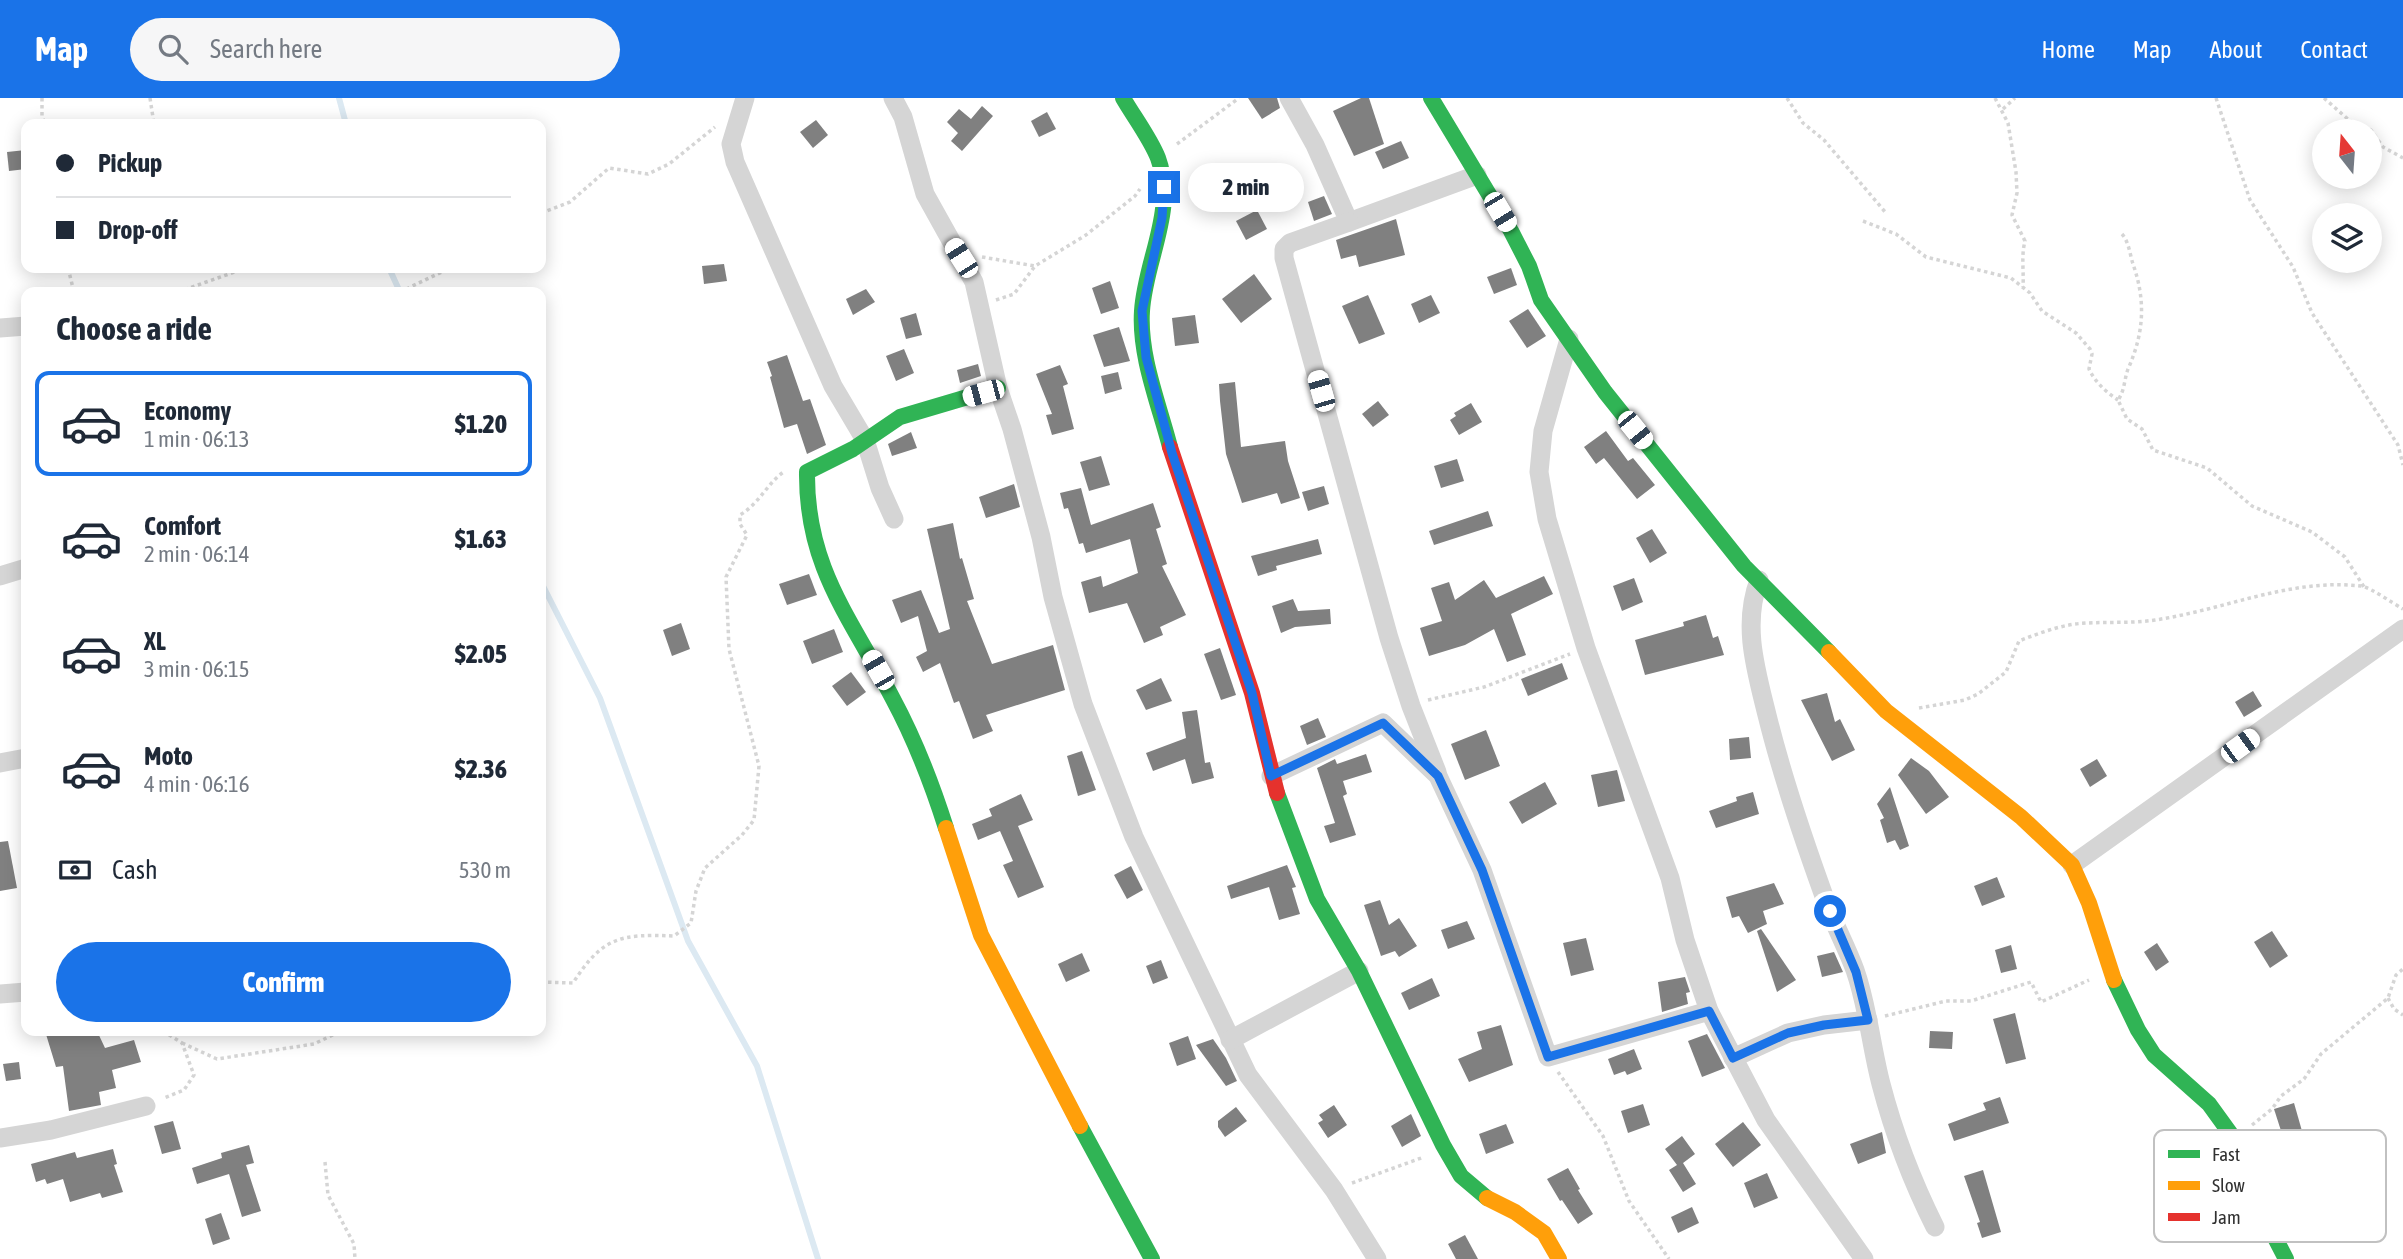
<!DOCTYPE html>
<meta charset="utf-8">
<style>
:root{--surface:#fff;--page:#f6f6f7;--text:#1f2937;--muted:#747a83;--line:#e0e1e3;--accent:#1a73e8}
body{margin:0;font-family:"Asap Condensed",sans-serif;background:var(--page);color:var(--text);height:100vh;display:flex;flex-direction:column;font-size:26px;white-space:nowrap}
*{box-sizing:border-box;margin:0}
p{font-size:23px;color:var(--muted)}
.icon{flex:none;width:38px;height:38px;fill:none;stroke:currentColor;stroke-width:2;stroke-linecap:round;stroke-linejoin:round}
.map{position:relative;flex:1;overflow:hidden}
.side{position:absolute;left:21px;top:189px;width:525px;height:749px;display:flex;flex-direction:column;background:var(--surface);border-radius:14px;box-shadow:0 4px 18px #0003}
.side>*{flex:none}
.hud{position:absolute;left:21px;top:21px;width:525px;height:154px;border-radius:14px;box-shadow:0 4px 18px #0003;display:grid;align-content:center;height:154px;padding:0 35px;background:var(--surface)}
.needle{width:46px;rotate:343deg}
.fabs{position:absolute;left:2312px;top:21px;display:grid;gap:14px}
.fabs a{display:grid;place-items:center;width:70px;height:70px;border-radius:50%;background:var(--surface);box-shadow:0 4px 18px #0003;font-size:35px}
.end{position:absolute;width:32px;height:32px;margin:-16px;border:9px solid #1a73e8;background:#fff;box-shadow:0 0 0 4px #fff}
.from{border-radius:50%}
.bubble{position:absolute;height:49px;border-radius:24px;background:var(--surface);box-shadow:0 4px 18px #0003;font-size:23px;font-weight:800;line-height:49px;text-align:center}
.car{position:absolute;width:21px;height:42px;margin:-21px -10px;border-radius:9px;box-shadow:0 0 5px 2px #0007;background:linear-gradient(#fff 24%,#345 0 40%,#fff 0 76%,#345 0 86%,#fff 0)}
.hud b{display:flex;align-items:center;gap:24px;height:66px;font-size:26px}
.hud b+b{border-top:2px solid var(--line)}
.hud i{width:18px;height:18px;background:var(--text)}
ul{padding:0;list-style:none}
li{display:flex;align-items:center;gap:21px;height:105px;margin:0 14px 10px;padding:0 21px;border:4px solid transparent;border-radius:14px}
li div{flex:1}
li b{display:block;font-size:26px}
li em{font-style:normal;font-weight:800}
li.on{border-color:var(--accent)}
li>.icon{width:63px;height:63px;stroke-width:1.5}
h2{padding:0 35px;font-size:32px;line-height:84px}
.pay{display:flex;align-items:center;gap:18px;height:77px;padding:0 35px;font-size:26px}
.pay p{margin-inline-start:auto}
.cta{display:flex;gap:14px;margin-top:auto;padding:14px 35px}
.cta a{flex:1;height:80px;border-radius:42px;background:var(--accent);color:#fff;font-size:28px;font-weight:800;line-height:80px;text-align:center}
header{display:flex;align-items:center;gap:42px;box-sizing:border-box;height:98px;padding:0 35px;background:var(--accent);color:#fff}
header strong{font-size:33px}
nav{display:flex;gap:38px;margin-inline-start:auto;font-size:24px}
.search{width:490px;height:63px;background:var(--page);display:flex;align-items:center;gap:18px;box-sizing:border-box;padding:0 24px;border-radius:38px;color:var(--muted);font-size:26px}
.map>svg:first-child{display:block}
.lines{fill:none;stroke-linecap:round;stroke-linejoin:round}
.stream{stroke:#dce9f2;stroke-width:6}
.building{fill:#808080}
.path{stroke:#d5d5d5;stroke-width:3.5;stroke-dasharray:3.5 3.5;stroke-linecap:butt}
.street{stroke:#d5d5d5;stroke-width:19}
.fast{stroke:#30b455;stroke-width:16}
.slow{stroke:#ff9f0a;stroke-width:16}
.jam{stroke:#e5322d;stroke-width:16}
.route{stroke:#1a73e8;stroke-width:9}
.key{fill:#fff;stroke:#c1c1c1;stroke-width:2}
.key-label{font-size:19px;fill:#313131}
</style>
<header>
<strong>Map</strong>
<div class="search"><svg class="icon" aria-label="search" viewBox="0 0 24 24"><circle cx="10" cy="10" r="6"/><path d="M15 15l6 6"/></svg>Search here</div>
<nav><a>Home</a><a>Map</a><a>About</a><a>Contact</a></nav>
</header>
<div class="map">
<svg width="2403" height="1161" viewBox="0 0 2403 1161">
<rect width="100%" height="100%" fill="#fff"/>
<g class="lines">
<g class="stream">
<path d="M339 0 346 26"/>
<path d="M389 170 400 194"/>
<path d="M541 484 600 600 688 843 757 968 818 1161"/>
</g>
</g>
<g class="building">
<path d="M1248 0H1277L1280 10 1262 21Z"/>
<path d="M1361 0H1369L1384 46 1354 58 1333 13Z"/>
<path d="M982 8 993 18 962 53 951 43 958 35 947 24 959 11 971 21Z"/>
<path d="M1047 14 1056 31 1039 39 1031 23Z"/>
<path d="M816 22 828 37 813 50 800 34Z"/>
<path d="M1401 43 1409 60 1383 71 1375 54Z"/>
<path d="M26 52V71L9 73 7 54Z"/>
<path d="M1324 98 1332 116 1314 123 1308 104Z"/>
<path d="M1257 112 1267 131 1246 142 1236 123Z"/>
<path d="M1396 121 1405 157 1359 169 1356 157 1341 161 1336 142Z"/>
<path d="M724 166 727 183 704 186 702 168Z"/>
<path d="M1511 170 1517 187 1494 196 1487 179Z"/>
<path d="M1254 176 1272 201 1241 225 1222 201Z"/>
<path d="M1110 183 1119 210 1101 216 1092 190Z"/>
<path d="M866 191 875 204 853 217 846 201Z"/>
<path d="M1368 197 1385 236 1359 246 1342 208Z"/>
<path d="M1431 197 1440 215 1419 225 1411 206Z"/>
<path d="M1528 211 1546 238 1527 250 1509 223Z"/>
<path d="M916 215 922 237 906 241 900 220Z"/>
<path d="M1195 217 1199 245 1175 248 1172 220Z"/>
<path d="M1119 229 1130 263 1104 269 1093 237Z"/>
<path d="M904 251 914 275 896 283 886 258Z"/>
<path d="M787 257 803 303 810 301 826 347 807 356 797 326 784 330 770 279 772 278 767 264Z"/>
<path d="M978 266 981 278 960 285 957 272Z"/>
<path d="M1060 267 1068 286 1063 288 1074 331 1052 337 1046 317 1052 316 1036 276Z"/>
<path d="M1118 274 1122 291 1105 296 1101 278Z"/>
<path d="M1235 284 1241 349 1285 343 1288 363 1300 400 1281 406 1277 395 1242 405 1226 356 1220 303 1219 286Z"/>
<path d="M1378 303 1389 317 1373 329 1362 316Z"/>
<path d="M1471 305 1482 324 1459 337 1450 322 1456 318 1454 315Z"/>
<path d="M1606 333 1628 363 1633 360 1655 387 1637 401 1604 360 1596 366 1584 349Z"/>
<path d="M911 334 917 350 892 358 888 346Z"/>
<path d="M1101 358 1110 387 1089 393 1080 364Z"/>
<path d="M1457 361 1464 383 1441 390 1434 368Z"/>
<path d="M1014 386 1020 409 986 420 979 399Z"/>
<path d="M1324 388 1329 406 1308 413 1302 394Z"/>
<path d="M1081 390 1091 427 1153 405 1161 429 1156 431 1167 466 1162 468 1186 517 1160 529 1163 537 1144 545 1127 505 1089 515 1081 484 1101 478 1103 489 1138 475 1130 441 1086 455 1083 445 1079 446 1068 410 1064 411 1060 395Z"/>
<path d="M1488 413 1493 428 1434 447 1429 433Z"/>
<path d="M953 425 960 461 962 460 974 501 967 503 992 566 1053 547 1065 592 986 617 993 633 973 641 959 603 954 605 940 565 923 574 916 559 927 553 918 518 901 525 892 502 921 492 939 535 950 531 927 431Z"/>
<path d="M1652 431 1667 455 1650 465 1636 440Z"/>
<path d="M1318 441 1322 456 1276 468 1277 472 1258 478 1251 458Z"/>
<path d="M809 476 817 497 787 507 779 486Z"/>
<path d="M1544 478 1553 496 1511 516 1526 557 1507 564 1494 531 1465 547 1429 558 1420 530 1442 523 1431 490 1449 484 1455 502 1484 482 1496 500Z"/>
<path d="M1634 480 1643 504 1622 513 1613 488Z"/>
<path d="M1293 501 1298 513 1330 511 1331 526 1295 529 1281 535 1272 508Z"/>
<path d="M1706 517 1713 540 1718 538 1724 557 1645 577 1635 542 1684 528 1683 524Z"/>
<path d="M681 525 690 551 672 558 663 532Z"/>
<path d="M834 531 843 554 812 566 803 543Z"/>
<path d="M1220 550 1236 597 1221 602 1204 556Z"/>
<path d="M1562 565 1568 581 1528 598 1521 581Z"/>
<path d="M851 574 866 594 847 608 832 588Z"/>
<path d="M1161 580 1172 603 1146 612 1136 592Z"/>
<path d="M2253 593 2262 608 2244 619 2235 604Z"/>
<path d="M1827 595 1835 624 1840 621 1855 652 1832 663 1801 602Z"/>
<path d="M1197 612 1205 665 1210 664 1214 680 1192 686 1185 661 1153 673 1146 655 1186 640 1182 614Z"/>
<path d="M1318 620 1326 639 1307 647 1300 628Z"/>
<path d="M1486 632 1500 668 1465 682 1451 646Z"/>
<path d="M1749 639 1751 660 1730 662 1729 641Z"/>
<path d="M1082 653 1096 692 1078 698 1067 658Z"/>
<path d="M1366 656 1372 674 1343 683 1347 696 1343 698 1356 737 1330 745 1324 728 1335 725 1317 670 1335 661 1337 666Z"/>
<path d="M1911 660 1929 673 1949 699 1926 716 1898 677Z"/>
<path d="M2097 661 2107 678 2090 689 2080 671Z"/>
<path d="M1617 672 1625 703 1598 709 1591 677Z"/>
<path d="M1545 684 1557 706 1522 726 1509 704Z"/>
<path d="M1890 689 1909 748 1900 752 1895 742 1887 745 1880 722 1884 720 1877 706Z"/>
<path d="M1753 694 1759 716 1716 730 1709 713 1737 703 1736 699Z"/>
<path d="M1021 696 1033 722 1018 728 1044 789 1018 800 1003 767 1013 763 1000 733 978 742 972 726 992 718 989 711Z"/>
<path d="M8 743 17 790 0 793V744Z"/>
<path d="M1287 767 1296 789 1292 790 1300 816 1279 822 1269 789 1231 801 1227 788Z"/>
<path d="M1131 768 1143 792 1127 801 1114 777Z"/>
<path d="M1997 779 2005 799 1982 808 1974 788Z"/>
<path d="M1774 785 1784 806 1763 813 1767 826 1748 835 1739 818 1732 820 1726 799Z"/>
<path d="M1380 802 1389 827 1399 820 1417 848 1399 859 1395 853 1381 858 1364 807Z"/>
<path d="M1467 823 1475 841 1448 851 1441 832Z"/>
<path d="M1761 831 1796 882 1777 894 1757 833Z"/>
<path d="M2272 833 2288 858 2270 870 2254 844Z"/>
<path d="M1586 840 1594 872 1571 878 1563 845Z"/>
<path d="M2157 845 2169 864 2156 873 2144 854Z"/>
<path d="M2011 847 2017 871 2001 875 1995 852Z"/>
<path d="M1834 854 1843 874 1822 879 1817 858Z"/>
<path d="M1082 855 1090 873 1066 884 1058 866Z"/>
<path d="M1161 862 1168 880 1153 886 1146 868Z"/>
<path d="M1685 879 1690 894 1686 895 1688 906 1662 914 1658 884Z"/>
<path d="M1432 880 1440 898 1409 912 1401 895Z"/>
<path d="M2015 915 2026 961 2006 966 1993 921Z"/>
<path d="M1501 927 1513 967 1469 984 1458 961 1482 951 1477 934Z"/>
<path d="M45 933H97L105 950 134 942 141 964 112 972 116 990 99 994 101 1007 69 1013 63 968 56 969Z"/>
<path d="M1930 933 1953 934 1952 951 1929 950Z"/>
<path d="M1707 936 1725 970 1702 979 1688 943Z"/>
<path d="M1188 938 1196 961 1177 968 1169 945Z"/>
<path d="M1213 941 1226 960 1237 983 1226 988 1196 947Z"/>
<path d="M1634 951 1642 971 1627 977 1625 973 1614 977 1608 961Z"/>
<path d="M19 964 21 981 6 983 3 966Z"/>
<path d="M2000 999 2009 1025 1954 1043 1948 1026 1986 1012 1983 1005Z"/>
<path d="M2294 1005 2302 1033 2283 1039 2274 1011Z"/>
<path d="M1643 1006 1650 1027 1628 1035 1621 1013Z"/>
<path d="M1334 1007 1347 1027 1328 1040 1318 1025 1323 1022 1319 1017Z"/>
<path d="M1236 1009 1247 1023 1225 1039 1218 1029V1023Z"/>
<path d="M1411 1016 1421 1038 1402 1049 1391 1028Z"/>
<path d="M173 1023 181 1051 162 1056 154 1028Z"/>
<path d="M1743 1024 1761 1047 1733 1069 1715 1046Z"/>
<path d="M1506 1026 1514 1045 1486 1056 1479 1036Z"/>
<path d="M1882 1034 1886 1055 1858 1066 1850 1046Z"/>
<path d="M1682 1038 1695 1056 1683 1065 1696 1086 1683 1094 1669 1072 1677 1067 1665 1051Z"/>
<path d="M249 1047 254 1065 246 1067 261 1113 242 1119 229 1076 197 1086 192 1070 222 1060 221 1055Z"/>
<path d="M113 1051 117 1066 114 1067 123 1094 102 1100 100 1095 70 1104 63 1081 47 1086 45 1081 36 1084 31 1066 75 1054 77 1060Z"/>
<path d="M1568 1070 1580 1091 1578 1092 1593 1116 1578 1126 1562 1102 1560 1103 1547 1081Z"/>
<path d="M1983 1072 2001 1134 1982 1140 1977 1125 1980 1124 1964 1078Z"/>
<path d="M1767 1075 1778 1100 1754 1110 1744 1085Z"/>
<path d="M1692 1109 1699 1125 1678 1135 1671 1119Z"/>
<path d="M221 1115 230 1141 213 1147 205 1121Z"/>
<path d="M1465 1137 1478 1161H1456L1448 1146Z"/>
</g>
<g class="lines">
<g class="path">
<path d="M42 0V18L45 26"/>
<path d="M150 0 154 26"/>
<path d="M1787 0 1803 25 1824 42 1886 115"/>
<path d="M1995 0 2008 25 2016 74 2017 95 2012 117 2025 143C2021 158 2024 173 2023 189"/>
<path d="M2216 0 2250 102 2293 169 2312 215 2398 347 2403 367"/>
<path d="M2324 0 2350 23 2371 32 2383 49 2403 60"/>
<path d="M2003 11 2015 0"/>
<path d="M1177 46 1239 0"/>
<path d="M541 115 570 104 609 70 648 76 669 66 715 29"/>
<path d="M1863 123 1896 136 1926 159 2011 180 2030 195 2042 213 2076 235 2090 251 2092 256 2089 271C2095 284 2106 294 2118 302"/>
<path d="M2122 136C2129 144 2130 157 2133 166 2146 203 2144 235 2128 271 2124 282 2125 292 2118 302L2127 321 2142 331 2153 352 2207 370 2252 408 2312 434 2345 459 2364 489"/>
<path d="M982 159 1035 168"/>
<path d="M68 170 74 194"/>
<path d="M178 194 246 170"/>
<path d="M400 194 450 170"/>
<path d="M996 202 1014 196 1035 168 1086 137 1135 98 1140 91"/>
<path d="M1428 602 1484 589 1570 556"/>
<path d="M1919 610 1965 602 1978 596 2006 574 2019 543C2037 536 2055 529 2075 526 2101 523 2129 526 2155 522 2224 512 2290 480 2361 488 2372 490 2392 505 2403 511"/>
<path d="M541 884 573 885C603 838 621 836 674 838L691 825 696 793 705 770 742 737 754 722 759 668 729 551 726 479 747 437 740 426V417C761 404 767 385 785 373"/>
<path d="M2388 900 2394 911 2403 917"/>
<path d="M1885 918 1946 903H1971L2031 884 2041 904 2089 882"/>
<path d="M163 933 182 945 194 977 184 992 164 1000"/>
<path d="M182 945 217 961 314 946 341 933"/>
<path d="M1558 974 1603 1038 1629 1103 1669 1161"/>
<path d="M2252 1027 2272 1011 2281 998 2304 981 2321 956 2388 900 2396 877 2403 871"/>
<path d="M325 1064 328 1097 354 1146 355 1161"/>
<path d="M1352 1085 1424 1059"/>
</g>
<g class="street">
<path d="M745 0 731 46 735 64 833 288 865 342 880 390 894 421"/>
<path d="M893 0 903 19 925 96 974 184 998 290 1012 331 1041 439 1053 499 1083 606 1134 739 1248 977 1334 1092 1377 1161"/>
<path d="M1289 0 1315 47 1349 124 1477 77"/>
<path d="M1349 124 1290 145 1284 151V160L1389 540 1411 608 1437 674"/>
<path d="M0 230 26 228"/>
<path d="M1569 241 1543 333 1539 374 1547 421 1586 550 1670 780 1685 842 1709 913 1766 1022 1864 1161"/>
<path d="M0 478 26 470"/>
<path d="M1759 482C1742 527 1756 572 1767 617 1783 682 1805 746 1828 809 1836 830 1847 850 1855 872 1868 909 1871 948 1881 986 1894 1036 1912 1083 1935 1129"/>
<path d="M0 665 26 660"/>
<path d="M1271 678 1383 625 1438 678 1482 772 1548 959 1709 913"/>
<path d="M2072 767 2403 531"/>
<path d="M0 896 26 894"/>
<path d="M1230 942 1359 873"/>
<path d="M1733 960 1788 935 1824 927 1868 922"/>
<path d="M0 1040 51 1032 146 1008"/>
</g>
<g class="fast">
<path d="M1123 0C1134 19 1150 40 1158 60 1177 112 1145 162 1142 213 1139 258 1159 306 1170 349"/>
<path d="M1431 0 1511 133 1529 168 1541 202 1605 294 1744 468 1829 554"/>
<path d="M1277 695 1317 801 1359 873 1443 1047 1461 1078 1487 1100"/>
<path d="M946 730C932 686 915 642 893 601 851 520 806 470 807 374L853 351 900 319 998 290"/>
<path d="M2114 882 2138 932 2154 957 2209 1006 2230 1035 2244 1080 2286 1161"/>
<path d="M1080 1028 1152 1161"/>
</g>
<g class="slow">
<path d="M1829 554 1886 613 2021 719 2072 767 2089 805 2114 882"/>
<path d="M946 730 981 837 1080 1028"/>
<path d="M1487 1100 1515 1114 1544 1135 1559 1161"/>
</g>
<path class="jam" d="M1170 349 1252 595 1277 695"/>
</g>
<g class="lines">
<path class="route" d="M1164 89 1162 120 1142 213 1146 259 1172 355 1252 595 1271 678 1383 625 1438 678 1482 772 1548 959 1709 913 1733 960 1788 935 1824 927 1868 922 1856 874 1830 813"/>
</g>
<rect x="2154" y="1032" width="232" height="112" rx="10" class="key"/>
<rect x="2168" y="1052" width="32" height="8" fill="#30b455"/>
<rect x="2168" y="1083" width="32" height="9" fill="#ff9f0a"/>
<rect x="2168" y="1115" width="32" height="8" fill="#e5322d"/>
<g class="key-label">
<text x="2212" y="1063">Fast</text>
<text x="2212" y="1094">Slow</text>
<text x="2212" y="1126">Jam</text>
</g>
</svg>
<div class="fabs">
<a><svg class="needle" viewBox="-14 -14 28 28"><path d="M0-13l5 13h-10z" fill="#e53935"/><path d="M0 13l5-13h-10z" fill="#747a83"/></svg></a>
<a><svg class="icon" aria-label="layers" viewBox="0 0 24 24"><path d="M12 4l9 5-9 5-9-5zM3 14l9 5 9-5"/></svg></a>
</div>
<i class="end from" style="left:1830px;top:813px"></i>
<i class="end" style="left:1164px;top:89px"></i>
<div class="bubble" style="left:1188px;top:65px;width:116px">2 min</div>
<i class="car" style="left:1500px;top:114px;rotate:149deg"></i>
<i class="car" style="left:961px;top:160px;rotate:328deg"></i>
<i class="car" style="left:1321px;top:293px;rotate:344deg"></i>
<i class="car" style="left:983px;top:295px;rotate:255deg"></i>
<i class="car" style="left:1635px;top:332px;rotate:141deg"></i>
<i class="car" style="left:878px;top:572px;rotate:330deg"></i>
<i class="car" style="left:2240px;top:648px;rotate:54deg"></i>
<div class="hud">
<b><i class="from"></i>Pickup</b>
<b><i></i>Drop-off</b>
</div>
<section class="side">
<h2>Choose a ride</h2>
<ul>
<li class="on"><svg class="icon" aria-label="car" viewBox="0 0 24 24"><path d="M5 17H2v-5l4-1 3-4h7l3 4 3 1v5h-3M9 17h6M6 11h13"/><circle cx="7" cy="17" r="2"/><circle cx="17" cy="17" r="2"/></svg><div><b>Economy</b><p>1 min · 06:13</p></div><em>$1.20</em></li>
<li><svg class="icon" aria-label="car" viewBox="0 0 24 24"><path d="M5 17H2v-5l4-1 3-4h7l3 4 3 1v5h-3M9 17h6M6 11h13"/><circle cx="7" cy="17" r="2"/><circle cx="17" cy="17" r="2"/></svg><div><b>Comfort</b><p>2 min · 06:14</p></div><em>$1.63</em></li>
<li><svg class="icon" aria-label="car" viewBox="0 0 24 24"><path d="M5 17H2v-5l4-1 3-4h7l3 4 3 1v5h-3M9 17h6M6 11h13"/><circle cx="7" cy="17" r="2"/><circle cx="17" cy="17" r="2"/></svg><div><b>XL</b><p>3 min · 06:15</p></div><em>$2.05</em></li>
<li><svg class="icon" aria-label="car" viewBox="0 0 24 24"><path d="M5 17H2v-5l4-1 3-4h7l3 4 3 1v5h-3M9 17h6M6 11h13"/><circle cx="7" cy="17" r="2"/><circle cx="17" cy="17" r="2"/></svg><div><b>Moto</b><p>4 min · 06:16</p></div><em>$2.36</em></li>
</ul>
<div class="pay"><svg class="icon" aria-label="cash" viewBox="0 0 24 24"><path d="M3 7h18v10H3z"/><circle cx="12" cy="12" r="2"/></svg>Cash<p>530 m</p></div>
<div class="cta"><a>Confirm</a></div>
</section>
</div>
